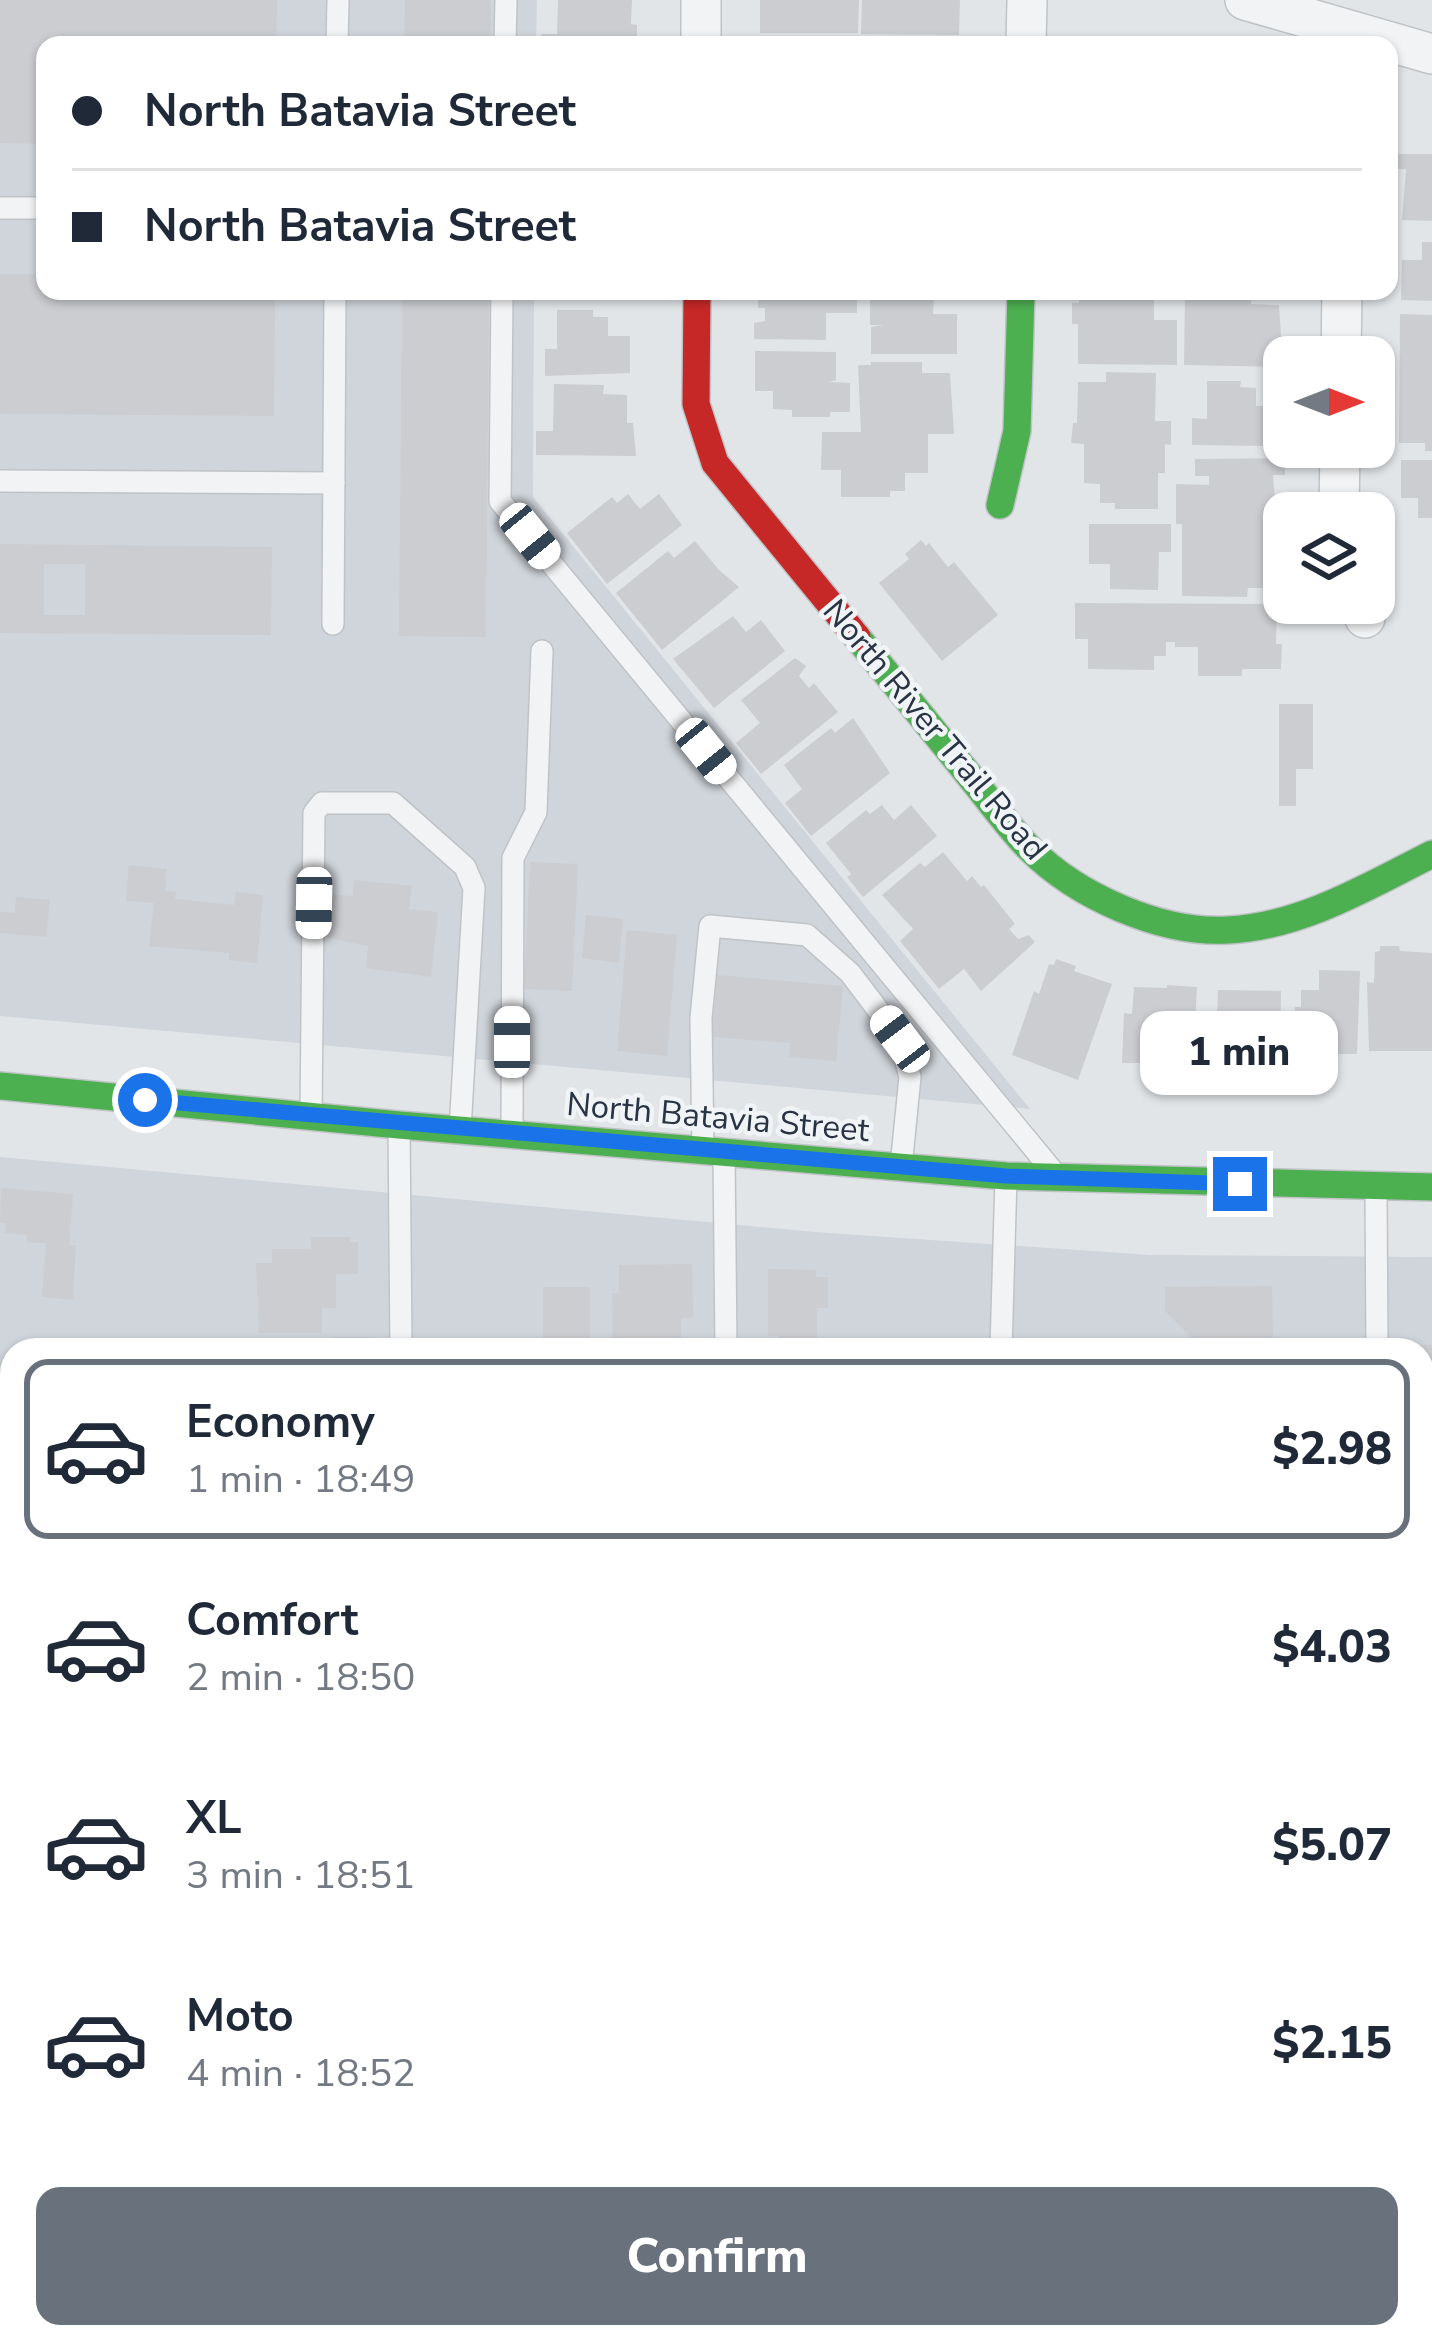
<!DOCTYPE html>
<meta charset="utf-8">
<style>
:root{--surface:#fff;--page:#f6f6f7;--text:#1f2937;--muted:#747a83;--line:#e0e1e3;--accent:#69717d}
body{margin:0;font-family:"Nunito Sans",sans-serif;background:var(--page);color:var(--text);height:100vh;display:flex;flex-direction:column;font-size:45px;white-space:nowrap}
*{box-sizing:border-box;margin:0}
p{font-size:39px;color:var(--muted)}
.icon{flex:none;width:66px;height:66px;fill:none;stroke:currentColor;stroke-width:2;stroke-linecap:round;stroke-linejoin:round}
.map{position:relative;flex:1;overflow:hidden}
.drawer{position:absolute;left:0px;top:1338px;width:1434px;height:1011px;display:flex;flex-direction:column;background:var(--surface);border-radius:36px 36px 0 0;box-shadow:0 3px 9px #0004}
.drawer>*{flex:none}
.top-card{position:absolute;left:36px;top:36px;width:1362px;height:264px;border-radius:24px;box-shadow:0 3px 9px #0004;display:grid;align-content:center;height:264px;padding:0 36px;background:var(--surface)}
.needle{width:78px;rotate:90deg}
.fabs{position:absolute;left:1263px;top:336px;display:grid;gap:24px}
.fabs a{display:grid;place-items:center;width:132px;height:132px;border-radius:24px;background:var(--surface);box-shadow:0 3px 9px #0004;font-size:60px}
.end{position:absolute;width:54px;height:54px;margin:-27px;border:15px solid #1a73e8;background:#fff;box-shadow:0 0 0 6px #fff}
.from{border-radius:50%}
.bubble{position:absolute;height:84px;border-radius:24px;background:var(--surface);box-shadow:0 3px 9px #0004;font-size:39px;font-weight:800;line-height:84px;text-align:center}
.car{position:absolute;width:36px;height:72px;margin:-36px -18px;border-radius:15px;box-shadow:0 0 9px 3px #0007;background:linear-gradient(#fff 24%,#345 0 40%,#fff 0 76%,#345 0 86%,#fff 0)}
.top-card b{display:flex;align-items:center;gap:42px;height:114px;font-size:45px}
.top-card b+b{border-top:3px solid var(--line)}
.top-card i{width:30px;height:30px;background:var(--text)}
ul{padding:21px 0 0;list-style:none}
li{display:flex;align-items:center;gap:36px;height:180px;margin:0 24px 18px;padding:0 12px;border:6px solid transparent;border-radius:24px}
li div{flex:1}
li b{display:block;font-size:45px}
li em{font-style:normal;font-weight:800}
li.active{border-color:var(--accent)}
li>.icon{width:108px;height:108px;stroke-width:1.5}
.button{display:flex;gap:24px;margin-top:auto;padding:24px 36px}
.button a{flex:1;height:138px;border-radius:24px;background:var(--accent);color:#fff;font-size:48px;font-weight:800;line-height:138px;text-align:center}
.map>svg:first-child{display:block}
.built{fill:#d0d5db;fill-rule:evenodd}
.water{fill:#b0c3d4}
.lines{fill:none;stroke-linecap:round;stroke-linejoin:round}
.stream{stroke:#b0c3d4;stroke-width:12}
.building{fill:#cbcdd0;fill-rule:evenodd}
.lane-casing{stroke:#c0c3c6;stroke-width:24}
.street-casing{stroke:#c0c3c6;stroke-width:42}
.fast-casing{stroke:#c0c3c6;stroke-width:30}
.jam-casing{stroke:#c0c3c6;stroke-width:30}
.lane{stroke:#f2f3f4;stroke-width:21}
.street{stroke:#f2f3f4;stroke-width:39}
.fast{stroke:#4caf50;stroke-width:27}
.jam{stroke:#c62828;stroke-width:27}
.route{stroke:#1a73e8;stroke-width:15}
.labels{text-anchor:middle;stroke-width:9;stroke-linejoin:round;paint-order:stroke}
.street-label{font-size:33px;fill:#283343;stroke:#f0f4f7}
</style>
<div class="map">
<svg width="1432" height="2348" viewBox="0 0 1432 2348">
<rect width="100%" height="100%" fill="#e2e5e8"/>
<g class="built">
<path d="M0 0H537L536 45H45V291H534L533 497 1030 1109 0 1016Z"/>
<path d="M0 1157 815 1232 1151 1255 1432 1257V2348H0ZM12 1350H1422V2337H12Z"/>
</g>
<path class="water" d="M1422 2198 1432 2204V2348H253L254 2337H1422Z"/>
<g class="lines">
<path class="stream" d="M0 1994 12 2000"/>
</g>
<g class="building">
<path d="M0 0H277L276 45H45V144L0 143Z"/>
<path d="M405 0H491V45H404Z"/>
<path d="M558 0H632L631 24 637 25V45H610V38H602V45H541V34H557Z"/>
<path d="M760 0H859L858 33H760Z"/>
<path d="M862 0H960L959 35 861 34Z"/>
<rect x="826" y="36" width="33" height="9"/>
<path d="M1393 154H1432V221L1402 220 1406 169H1393Z"/>
<path d="M1422 242H1432V301L1401 300 1402 260H1422Z"/>
<path d="M0 274H45V291H275L274 416 0 414Z"/>
<path d="M402 291H489L486 637 399 636Z"/>
<path d="M540 291H635V296L540 295Z"/>
<path d="M758 291H857V313H826V340L754 339V323L765 321V308H758Z"/>
<path d="M886 291H920V296H934L933 314H957V354H871V327L884 325H870V292Z"/>
<path d="M1109 292H1154V320H1177V365L1078 364V324H1072V303H1079V299H1109Z"/>
<path d="M1185 294 1251 295V304L1279 305 1283 367 1184 365Z"/>
<path d="M557 310H593V317H608V336H630V373L545 376V349H557Z"/>
<path d="M1400 314 1432 315V451H1425V443H1399Z"/>
<path d="M755 351 836 352V380L829 382 850 383V412H830V417H792V410L773 409V391H755Z"/>
<path d="M871 362H922V373H950L954 434H928V473H905V491H890V497H841V470H821L822 432H861L858 365H871Z"/>
<path d="M1106 372 1156 373 1155 421H1171V445L1165 444V473H1158V509H1115V503H1100V484L1084 483V444L1071 443 1073 423H1077L1078 382H1106Z"/>
<path d="M1207 381H1241L1240 387 1256 388V406L1279 407 1278 446 1192 445V418L1207 419Z"/>
<path d="M554 384 604 385 603 394 627 395V423H633L636 456 536 455V431H553Z"/>
<path d="M1285 458V475H1273L1277 525H1281L1276 588H1248L1247 597 1182 596V524H1176V484L1209 485V476H1195V459Z"/>
<path d="M1401 460H1432V518H1418V498H1401Z"/>
<path d="M628 494 640 509 659 494 682 525 607 584 567 533 612 497 617 503Z"/>
<path d="M1089 524H1171V552H1159L1158 590 1110 589V564H1089Z"/>
<path d="M921 540 926 546 929 543 948 567 954 562 998 615 942 661 879 583 909 559 905 554Z"/>
<path d="M695 541 719 570 739 587 662 650 616 593 668 551 674 558Z"/>
<path d="M0 544 272 547 271 635 0 633ZM44 564H85V615H44Z"/>
<path d="M1075 603 1277 604 1276 644H1282L1281 669H1242V676H1198V647H1175V642H1166V656H1154V670L1088 669V639H1075Z"/>
<path d="M733 616 746 632 761 620 785 651 714 708 673 659Z"/>
<path d="M795 658 806 666 799 676 809 688 814 683 838 712 761 774 736 743 760 723 741 700Z"/>
<path d="M1279 704H1313V769H1296V806H1279Z"/>
<path d="M853 718 890 773 811 836 785 803 802 789 784 765 831 728 835 733Z"/>
<path d="M882 805 894 820 911 805 937 836 863 897 847 877 851 874 826 843 866 810 870 814Z"/>
<path d="M943 852 967 881 972 876 981 887 984 885 1015 924 1009 929 1018 939 1029 935 1035 942 981 991 964 969 939 989 900 941 913 929 882 895 920 863 925 867Z"/>
<path d="M530 862 578 864 572 991 524 989Z"/>
<path d="M129 865 167 869 165 891 176 892 175 899 234 905 236 892 263 895 257 963 229 960V953L149 946 154 903 126 901Z"/>
<path d="M354 880 412 886 409 909 438 912 431 977 366 968 368 946 318 936 323 894 353 896Z"/>
<path d="M16 897 50 900 46 937 0 933V912L15 913Z"/>
<path d="M586 915 623 919 619 963 582 958Z"/>
<path d="M627 930 677 935 667 1056 617 1051Z"/>
<path d="M1380 946H1399L1400 951 1432 953V1051H1369L1367 982 1374 983 1375 952 1380 951Z"/>
<path d="M1056 959 1076 966 1074 971 1112 984 1078 1080 1012 1055 1034 991 1039 994 1049 964 1054 965Z"/>
<path d="M1319 970 1360 971 1357 1054H1337V1061L1294 1060 1295 1007H1301V990H1319Z"/>
<path d="M717 975 843 986 836 1061 789 1057 790 1043 712 1037Z"/>
<path d="M1167 985 1197 987 1192 1085 1169 1084 1170 1063H1122L1124 1013 1132 1014 1134 987 1167 988Z"/>
<path d="M1218 990 1281 991 1279 1088H1255L1256 1071 1207 1070 1209 1019 1217 1020Z"/>
<path d="M1 1188 73 1194 69 1245H76L73 1300 42 1297 46 1243 27 1242V1235L5 1233 6 1223H0Z"/>
<path d="M311 1237H350V1242H358V1274H336V1308H322V1333H259L256 1263H272V1249H311Z"/>
<path d="M692 1264 693 1317 681 1318V1343H670V1350H613L612 1293H619V1265Z"/>
<path d="M768 1269 816 1270V1277H828V1308H817V1350H779V1336H768Z"/>
<path d="M1272 1286 1273 1350H1204L1165 1311V1287Z"/>
<rect x="543" y="1287" width="47" height="63"/>
<path d="M334 1337H375L376 1350H334Z"/>
<path d="M1400 1345H1432V1512H1422V1350H1400Z"/>
<rect x="1422" y="1553" width="10" height="117"/>
<rect x="1422" y="1706" width="10" height="89"/>
<rect x="1422" y="1883" width="10" height="181"/>
<path d="M0 2131H12V2337H125V2348H0Z"/>
</g>
<g class="lines">
<defs>
<g id="lane">
<path d="M337 45 338 0"/>
<path d="M505 45 506 0"/>
<path d="M0 208H45"/>
<path d="M502 291 500 501 1051 1169"/>
<path d="M0 481 334 483"/>
<path d="M333 624 335 291"/>
<path d="M311 1116 314 813 322 803H393L465 867 474 888 460 1130"/>
<path d="M399 1126 401 1350"/>
<path d="M512 1134 513 858 536 812 542 651"/>
<path d="M703 1150 701 1018 710 926 807 935 850 973 900 1039 910 1077 901 1167"/>
<path d="M724 1153 726 1350"/>
<path d="M1376 1189 1377 1350"/>
<path d="M1001 1350 1006 1177"/>
<path d="M1422 1530H1432"/>
<path d="M1422 1848 1432 1849"/>
<path d="M0 2056 12 2063"/>
<path d="M171 2337V2348"/>
</g>
<g id="street">
<path d="M1245 0 1432 54"/>
<path d="M701 45V0"/>
<path d="M1026 45 1027 0"/>
<path d="M1341 357 1342 291"/>
<path d="M1339 513 1340 447"/>
<path d="M1360 603 1365 618"/>
</g>
<g id="fast">
<path d="M1000 505 1017 431 1021 291"/>
<path d="M857 637C895 684 934 731 972 779 991 802 1009 828 1030 849 1077 896 1161 934 1228 930 1300 927 1369 886 1432 854"/>
<path d="M0 1086 399 1125 1006 1176 1432 1187"/>
</g>
<path id="jam" d="M697 291 696 404 715 463 857 637"/>
</defs>
<use href="#lane" class="lane-casing"/>
<use href="#street" class="street-casing"/>
<use href="#fast" class="fast-casing"/>
<use href="#jam" class="jam-casing"/>
<use href="#lane" class="lane"/>
<use href="#street" class="street"/>
<use href="#fast" class="fast"/>
<use href="#jam" class="jam"/>
</g>
<g class="lines">
<path class="route" d="M145 1100 1006 1176 1240 1184"/>
</g>
<g class="labels">
<g class="street-label">
<text transform="translate(936 729) rotate(50)" y="12">North River Trail Road</text>
<text transform="translate(718 1116) rotate(5)" y="12">North Batavia Street</text>
</g>
</g>
</svg>
<div class="fabs">
<a><svg class="needle" viewBox="-14 -14 28 28"><path d="M0-13l5 13h-10z" fill="#e53935"/><path d="M0 13l5-13h-10z" fill="#747a83"/></svg></a>
<a><svg class="icon" aria-label="layers" viewBox="0 0 24 24"><path d="M12 4l9 5-9 5-9-5zM3 14l9 5 9-5"/></svg></a>
</div>
<i class="end from" style="left:145px;top:1100px"></i>
<i class="end" style="left:1240px;top:1184px"></i>
<div class="bubble" style="left:1140px;top:1011px;width:198px">1 min</div>
<i class="car" style="left:530px;top:536px;rotate:141deg"></i>
<i class="car" style="left:706px;top:751px;rotate:141deg"></i>
<i class="car" style="left:314px;top:903px;rotate:181deg"></i>
<i class="car" style="left:900px;top:1039px;rotate:323deg"></i>
<i class="car" style="left:512px;top:1042px;rotate:0deg"></i>
<div class="top-card">
<b><i class="from"></i>North Batavia Street</b>
<b><i></i>North Batavia Street</b>
</div>
<section class="drawer">
<ul>
<li class="active"><svg class="icon" aria-label="car" viewBox="0 0 24 24"><path d="M5 17H2v-5l4-1 3-4h7l3 4 3 1v5h-3M9 17h6M6 11h13"/><circle cx="7" cy="17" r="2"/><circle cx="17" cy="17" r="2"/></svg><div><b>Economy</b><p>1 min · 18:49</p></div><em>$2.98</em></li>
<li><svg class="icon" aria-label="car" viewBox="0 0 24 24"><path d="M5 17H2v-5l4-1 3-4h7l3 4 3 1v5h-3M9 17h6M6 11h13"/><circle cx="7" cy="17" r="2"/><circle cx="17" cy="17" r="2"/></svg><div><b>Comfort</b><p>2 min · 18:50</p></div><em>$4.03</em></li>
<li><svg class="icon" aria-label="car" viewBox="0 0 24 24"><path d="M5 17H2v-5l4-1 3-4h7l3 4 3 1v5h-3M9 17h6M6 11h13"/><circle cx="7" cy="17" r="2"/><circle cx="17" cy="17" r="2"/></svg><div><b>XL</b><p>3 min · 18:51</p></div><em>$5.07</em></li>
<li><svg class="icon" aria-label="car" viewBox="0 0 24 24"><path d="M5 17H2v-5l4-1 3-4h7l3 4 3 1v5h-3M9 17h6M6 11h13"/><circle cx="7" cy="17" r="2"/><circle cx="17" cy="17" r="2"/></svg><div><b>Moto</b><p>4 min · 18:52</p></div><em>$2.15</em></li>
</ul>
<div class="button"><a>Confirm</a></div>
</section>
</div>
